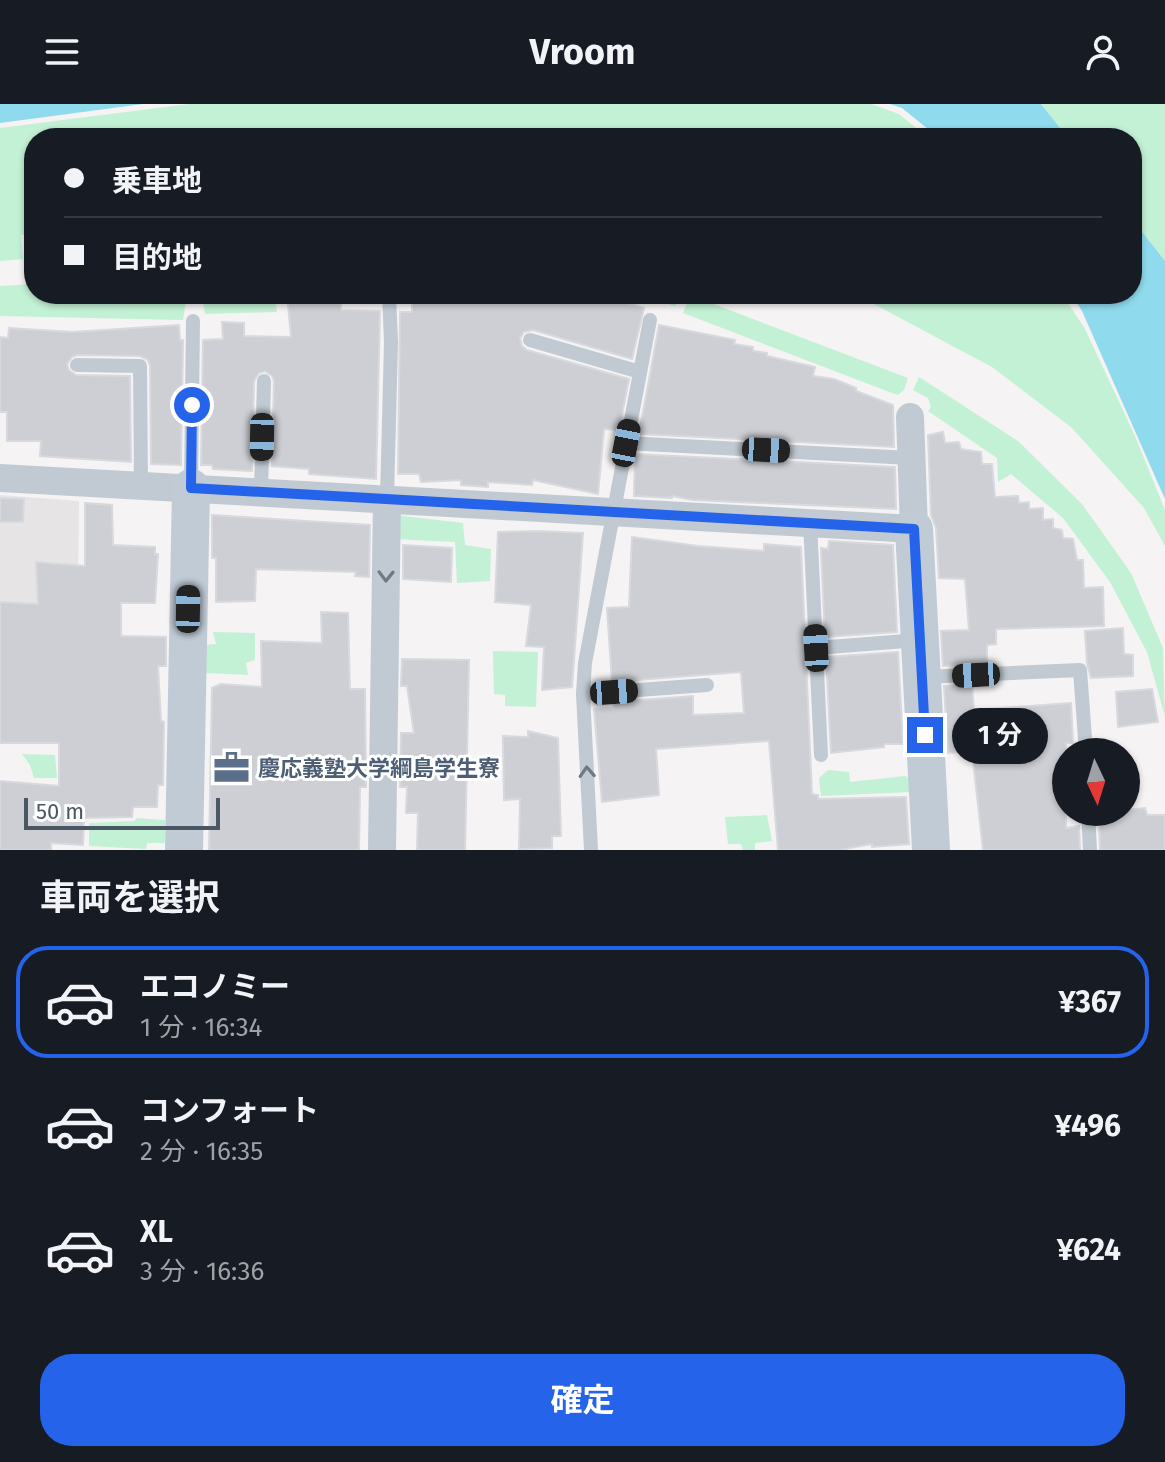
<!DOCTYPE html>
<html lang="ja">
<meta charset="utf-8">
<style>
:root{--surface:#171b24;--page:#20242c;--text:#f1f3f6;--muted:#9ea1a6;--line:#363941;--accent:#2563eb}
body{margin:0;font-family:"Fira Sans","Noto Sans JP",sans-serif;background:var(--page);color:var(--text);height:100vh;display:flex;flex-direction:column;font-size:30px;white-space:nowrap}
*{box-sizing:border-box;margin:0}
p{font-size:26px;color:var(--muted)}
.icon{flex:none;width:44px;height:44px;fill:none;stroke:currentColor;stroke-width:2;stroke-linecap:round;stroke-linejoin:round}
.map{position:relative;height:746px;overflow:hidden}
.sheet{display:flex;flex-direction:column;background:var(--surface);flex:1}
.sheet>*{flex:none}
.hud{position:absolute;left:24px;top:24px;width:1118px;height:176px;border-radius:32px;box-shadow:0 2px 6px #0004;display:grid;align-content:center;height:176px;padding:0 40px;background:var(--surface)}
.needle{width:52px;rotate:176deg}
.buttons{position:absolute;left:1052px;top:634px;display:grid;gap:16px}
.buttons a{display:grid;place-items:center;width:88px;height:88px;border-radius:50%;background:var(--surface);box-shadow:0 2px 6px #0004;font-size:40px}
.scale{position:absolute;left:24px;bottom:20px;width:196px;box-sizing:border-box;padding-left:8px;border:4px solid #4a5661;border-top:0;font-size:22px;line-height:28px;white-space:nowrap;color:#4a5661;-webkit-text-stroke:6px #fff;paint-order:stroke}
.end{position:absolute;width:36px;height:36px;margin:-18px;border:10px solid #2563eb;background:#fff;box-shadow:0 0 0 4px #fff}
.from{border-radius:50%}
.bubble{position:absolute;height:56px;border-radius:28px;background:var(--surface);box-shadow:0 2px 6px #0004;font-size:26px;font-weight:700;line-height:56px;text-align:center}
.car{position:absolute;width:24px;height:48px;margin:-24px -12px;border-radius:10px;box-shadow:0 0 6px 2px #0007;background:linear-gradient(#222 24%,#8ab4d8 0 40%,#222 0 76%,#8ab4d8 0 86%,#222 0)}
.hud b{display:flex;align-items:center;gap:28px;height:76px;font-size:30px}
.hud b+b{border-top:2px solid var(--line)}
.hud i{width:20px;height:20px;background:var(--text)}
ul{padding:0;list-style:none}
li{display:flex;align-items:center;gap:24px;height:112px;margin:0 16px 12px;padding:0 24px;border:4px solid transparent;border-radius:32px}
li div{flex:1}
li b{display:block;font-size:30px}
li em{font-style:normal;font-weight:700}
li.active{border-color:var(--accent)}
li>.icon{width:72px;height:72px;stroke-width:1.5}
h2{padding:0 40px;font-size:36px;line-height:96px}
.action{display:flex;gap:16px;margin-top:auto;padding:16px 40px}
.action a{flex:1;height:92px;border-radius:32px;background:var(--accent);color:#fff;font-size:32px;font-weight:700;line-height:92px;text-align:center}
header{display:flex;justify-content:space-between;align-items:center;height:104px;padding:0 40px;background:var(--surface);font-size:36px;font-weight:700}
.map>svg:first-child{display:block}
.education{fill:#e6e4e5}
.green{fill:#c3f1d5}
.water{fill:#90daee}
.building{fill:#cdcfd5;stroke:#d7d9de;stroke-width:2}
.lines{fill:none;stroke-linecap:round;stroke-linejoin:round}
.lane{stroke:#c1cad2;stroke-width:14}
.street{stroke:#c1cad2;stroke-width:28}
.secondary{stroke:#c1cbd6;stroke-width:38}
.oneway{stroke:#6e7983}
.route{stroke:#2563eb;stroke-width:10}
.labels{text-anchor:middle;stroke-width:6;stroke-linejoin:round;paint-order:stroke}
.service-label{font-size:22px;font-weight:bold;fill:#4e5e75;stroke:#fff;text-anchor:start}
</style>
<header><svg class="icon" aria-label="menu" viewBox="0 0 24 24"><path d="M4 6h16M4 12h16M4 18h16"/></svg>Vroom<svg class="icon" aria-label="person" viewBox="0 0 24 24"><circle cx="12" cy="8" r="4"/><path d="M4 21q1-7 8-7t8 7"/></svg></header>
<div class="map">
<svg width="1165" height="746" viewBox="0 0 1165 746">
<rect width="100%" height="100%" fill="#f5f3f3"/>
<path class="education" d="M0 391 79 397 77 570 0 571Z"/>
<g class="green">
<path d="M189 0H871L899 10 928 34H34V131H21L23 155 0 157V24Z"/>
<path d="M1041 0H1165V157L1132 115V34H1068Z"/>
<path d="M34 180V190H187L183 216 0 212V182Z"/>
<path d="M202 190H274L277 208 205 210Z"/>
<path d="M632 190H680L675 202Z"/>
<path d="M855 190H1062L1085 225 1135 332 1165 406V442L1144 404 1072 324 992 263Z"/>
<path d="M690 191 908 274 904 286 898 291 892 289 683 209Z"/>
<path d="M919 273 1018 337 1082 400 1131 469 1163 544 1165 613 1147 548 1110 478 1063 414 1011 370 998 378 997 354 928 307 931 303 928 294 913 286Z"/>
<path d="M394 411 463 419 465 441 491 445 490 477 457 479 455 438 395 435Z"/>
<path d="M213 528 255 529V556L246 559 248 571 205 569V541L216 540Z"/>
<path d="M493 547 538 548 536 603 505 602V591L494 590Z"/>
<path d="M22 650 55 651 57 674H34L30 661Z"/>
<path d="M828 666 849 668 850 678 905 672 913 676 912 688 821 692 819 674Z"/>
<path d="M767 711 772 737 755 739V746H743L741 740H728L725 713Z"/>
<path d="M137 714 165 716V739H147L146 745 89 742V719L134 717Z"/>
</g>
<g class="water">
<path d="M0 0H143L0 19Z"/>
<path d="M890 0H1041L1068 34H939L902 4Z"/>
<path d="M1132 115 1165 157V395L1082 207 1071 190H1132Z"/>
</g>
<g class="building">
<path d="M287 190H341V206L380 207 376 375 309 370V365L272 362 274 277 272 272 265 267 259 269 254 277 252 367 213 365 212 361H201L203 236 223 235 222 218 244 219V232L291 233Z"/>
<path d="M412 190H438V195L497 190H601L644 204 632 255 533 226 524 228 520 234 522 242 527 246 629 275 619 326 604 325 598 390 533 376 532 381 488 378V383L461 381V376L421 378 419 370H398L400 208H412Z"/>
<path d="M179 221 180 236H183L181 361 151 360 150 262 148 256 140 252 77 251 72 253 67 260 69 266 76 271 130 272 131 358 40 352 41 337H7V308H0V233L8 234 9 224 73 228Z"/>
<path d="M659 221 735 236 734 240 753 243V247L767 249V252L815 263 813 272 834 275 856 284V287L893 301 894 343 639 330Z"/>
<path d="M943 328 945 339 959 338 961 345 981 348 982 360H992L995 393 1018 392 1019 399 1029 398V405L1043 404V416L1053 415V424L1062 426 1063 434 1073 435 1077 456H1083L1084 484 1103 483 1104 522 996 525V540L987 541V558L943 562 941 527 969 526 965 475 939 474 936 424 931 411 928 331Z"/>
<path d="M635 350 895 363 896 405 693 396 672 392V394L634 392Z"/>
<path d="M0 394 24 395 23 418H0Z"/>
<path d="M85 399 112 401 113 441 155 443V450H158L155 499H121V532L166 533V562H158L161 617 164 618 163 681H158L157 703H133L132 713 84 714 83 741 51 739V746H0V677L59 682V639H0V498L38 500 36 458 85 462Z"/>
<path d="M212 411 370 421 369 473 355 472 356 468 256 465 255 497 216 498V454H212Z"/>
<path d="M537 427 583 429 572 583 542 586 544 543 526 542 531 501 495 498 498 428Z"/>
<path d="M632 433 698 442 764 447V440L801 443 812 690 818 691V695L906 693 909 740 872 743V740L839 746H778L769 637 656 645 659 691 602 698 594 605 614 604 613 598 693 592V611L744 609 741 568 612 578 607 504 629 503Z"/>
<path d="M829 437 893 441 897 528 825 533 821 444 828 445Z"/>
<path d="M403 441 452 444 451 478 403 475Z"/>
<path d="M321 508 348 509 350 585H365L366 683H360L359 746H209L212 584 221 580 262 583 261 537 322 539Z"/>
<path d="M1123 524 1124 550 1133 551V572L1091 574 1087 559 1085 527Z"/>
<path d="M898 548 903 640H884V643L831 649 826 553Z"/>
<path d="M402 555 469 556 465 746H417L418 709H406L407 683H400L401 629H414L407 582H401Z"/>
<path d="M972 581 974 606 1071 599 1073 639H1066V724L1079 722 1080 746H983L972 647 948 649 944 582Z"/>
<path d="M1152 585 1158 618 1118 623 1116 588Z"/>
<path d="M528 627 558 634 561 732H552V744L519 745 520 695 504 696 503 632 528 633Z"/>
<path d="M1145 704 1147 711H1165V746H1100L1099 719 1121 715V708H1126V706Z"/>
</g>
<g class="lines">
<g class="lane">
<path d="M530 236 640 268"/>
<path d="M77 261 140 262 141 382"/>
<path d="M626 339 911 354"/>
<path d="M191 381 193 217"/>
<path d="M261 388 264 277"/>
<path d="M387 394 391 238 389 190"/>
<path d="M810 419 821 651"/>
<path d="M816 544 919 536"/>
<path d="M923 573 1080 566 1086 648"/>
<path d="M583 590 707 581"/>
<path d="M1088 708 1090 746"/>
<path d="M591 746 583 590 585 559 650 216"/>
</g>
<g class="street">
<path d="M0 374 914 425 910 313"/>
<path d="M382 746 387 394"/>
</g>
<g class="secondary">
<path d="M914 425 931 746"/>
<path d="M184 746 191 384"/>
</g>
</g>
<defs><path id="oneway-chevron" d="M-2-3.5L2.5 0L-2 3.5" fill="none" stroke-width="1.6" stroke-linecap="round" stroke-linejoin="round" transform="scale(2)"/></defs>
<g class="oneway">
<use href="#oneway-chevron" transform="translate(386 472) rotate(91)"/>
<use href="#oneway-chevron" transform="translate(587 668) rotate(-93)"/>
</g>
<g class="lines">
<path class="route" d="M192 301 191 384 914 425 925 631"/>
</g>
<defs>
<symbol id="office-bare" viewBox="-9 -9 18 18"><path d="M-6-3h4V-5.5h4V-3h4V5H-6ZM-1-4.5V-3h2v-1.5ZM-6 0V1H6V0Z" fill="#5c6f8a" stroke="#fff" stroke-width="2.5" paint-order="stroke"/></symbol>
</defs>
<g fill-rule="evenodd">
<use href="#office-bare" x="206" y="638" width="51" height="51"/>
</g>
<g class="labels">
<g class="service-label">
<text x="258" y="672">慶応義塾大学綱島学生寮</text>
</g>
</g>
</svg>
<div class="buttons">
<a><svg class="needle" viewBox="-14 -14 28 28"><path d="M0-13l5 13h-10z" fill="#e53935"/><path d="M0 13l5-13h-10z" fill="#9ea1a6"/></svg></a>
</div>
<div class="scale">50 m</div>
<i class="end from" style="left:192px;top:301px"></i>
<i class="end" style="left:925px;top:631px"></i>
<div class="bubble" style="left:952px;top:604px;width:96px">1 分</div>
<i class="car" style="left:262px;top:333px;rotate:181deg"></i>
<i class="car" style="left:626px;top:339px;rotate:11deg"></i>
<i class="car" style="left:766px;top:346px;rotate:93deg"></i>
<i class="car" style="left:188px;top:505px;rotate:1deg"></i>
<i class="car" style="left:816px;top:544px;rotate:357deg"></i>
<i class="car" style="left:976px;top:571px;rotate:267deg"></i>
<i class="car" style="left:614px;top:588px;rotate:86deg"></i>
<div class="hud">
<b><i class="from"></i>乗車地</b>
<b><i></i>目的地</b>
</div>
</div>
<section class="sheet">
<h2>車両を選択</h2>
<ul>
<li class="active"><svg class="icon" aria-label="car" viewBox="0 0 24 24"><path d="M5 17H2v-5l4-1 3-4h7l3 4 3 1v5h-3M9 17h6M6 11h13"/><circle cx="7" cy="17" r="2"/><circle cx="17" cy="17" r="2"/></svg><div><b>エコノミー</b><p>1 分 · 16:34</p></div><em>¥367</em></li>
<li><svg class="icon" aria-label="car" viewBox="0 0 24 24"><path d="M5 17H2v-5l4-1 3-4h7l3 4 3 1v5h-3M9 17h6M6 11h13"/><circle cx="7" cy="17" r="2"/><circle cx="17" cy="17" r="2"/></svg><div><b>コンフォート</b><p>2 分 · 16:35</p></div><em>¥496</em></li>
<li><svg class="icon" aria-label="car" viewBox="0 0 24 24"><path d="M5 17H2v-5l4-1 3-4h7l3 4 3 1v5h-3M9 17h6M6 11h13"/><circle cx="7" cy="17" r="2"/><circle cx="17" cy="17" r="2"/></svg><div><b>XL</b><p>3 分 · 16:36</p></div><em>¥624</em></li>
</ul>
<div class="action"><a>確定</a></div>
</section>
